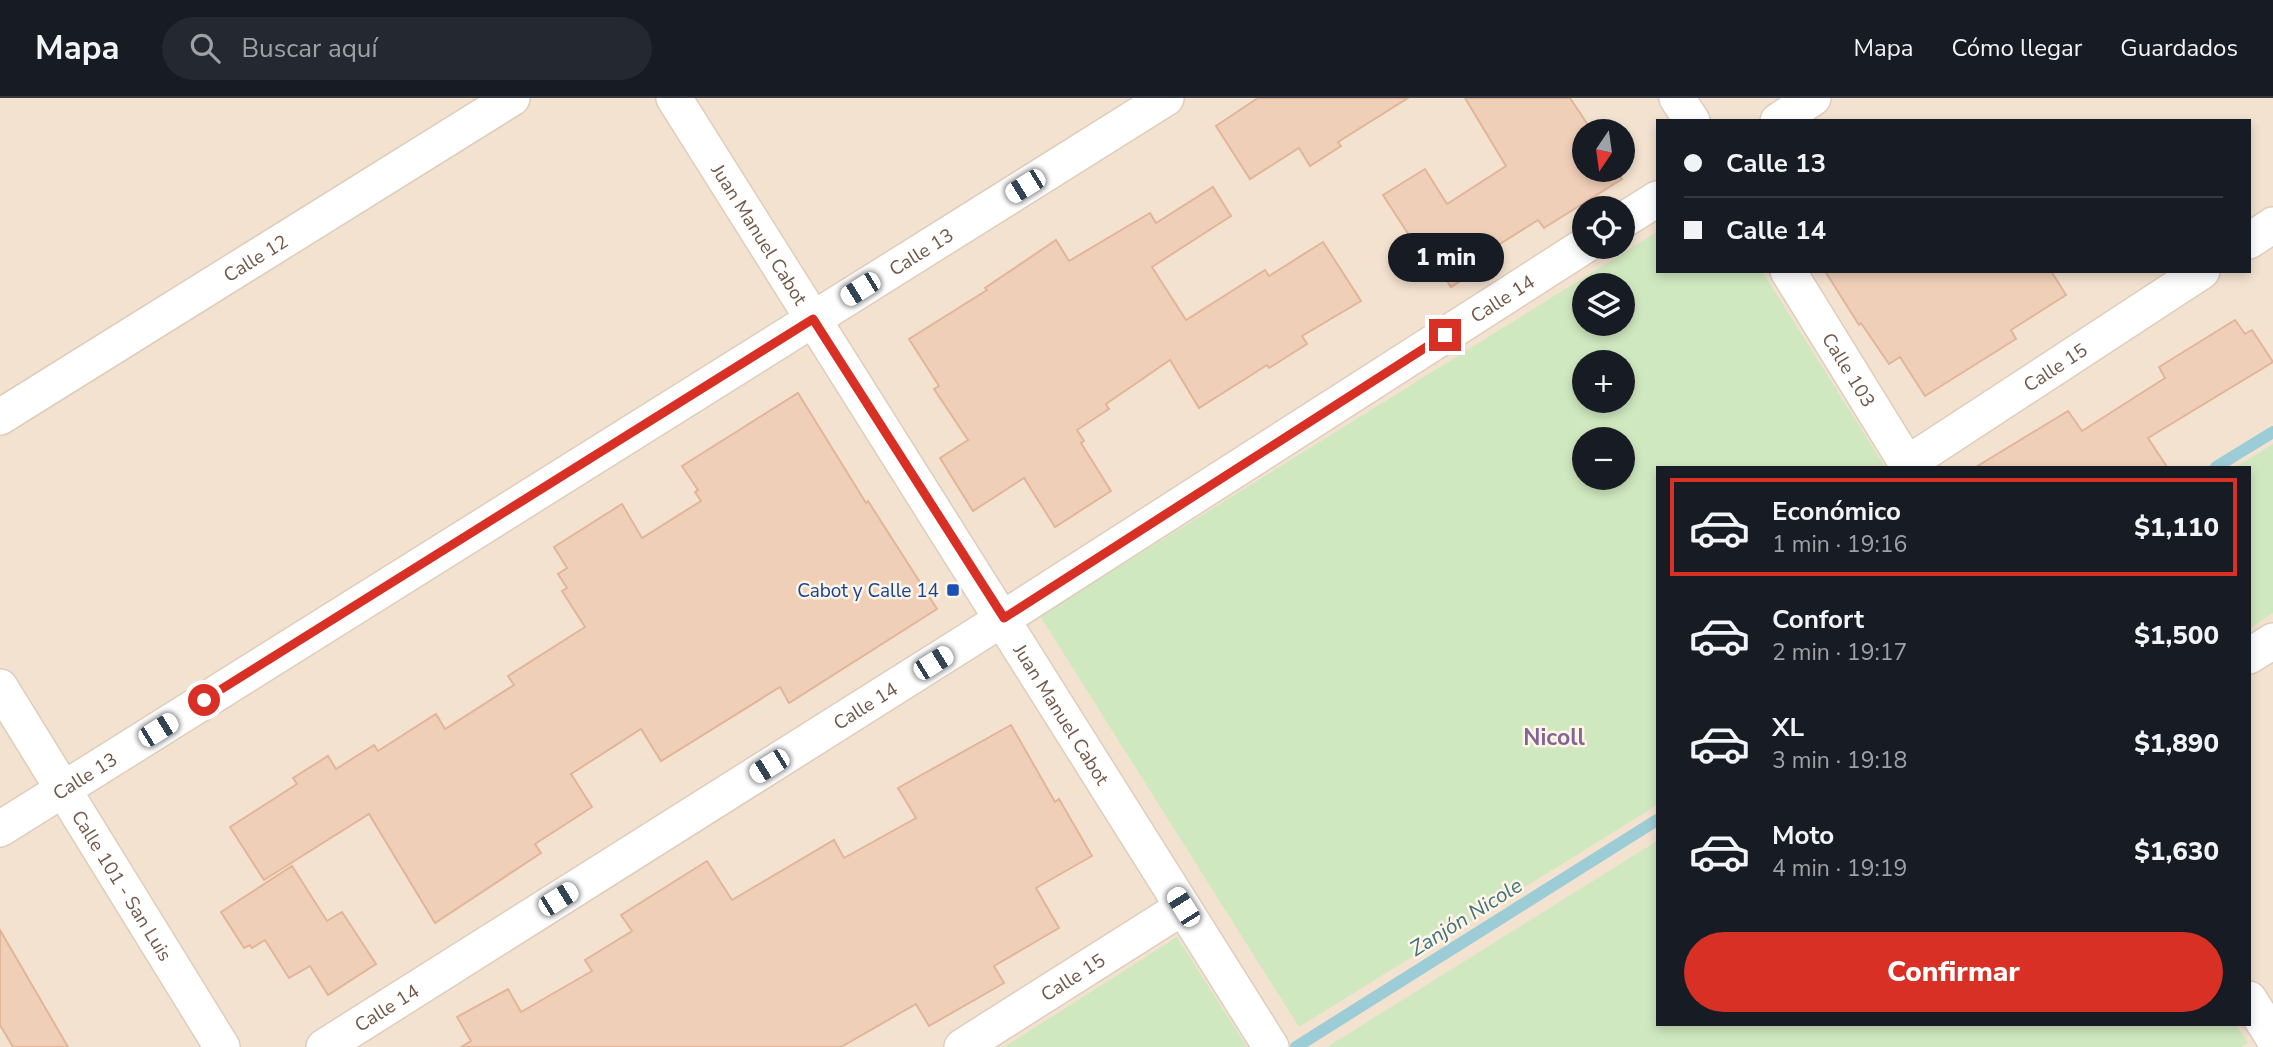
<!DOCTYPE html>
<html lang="es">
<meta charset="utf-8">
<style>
:root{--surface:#171b24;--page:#242831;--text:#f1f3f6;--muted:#9ea1a6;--line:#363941;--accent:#d93025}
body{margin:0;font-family:"Nunito Sans",sans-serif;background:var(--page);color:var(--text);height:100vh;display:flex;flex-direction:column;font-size:26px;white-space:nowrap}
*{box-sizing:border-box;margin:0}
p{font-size:23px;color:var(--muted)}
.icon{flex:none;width:38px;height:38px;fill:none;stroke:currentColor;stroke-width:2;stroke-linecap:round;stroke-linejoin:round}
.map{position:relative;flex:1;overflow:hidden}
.panel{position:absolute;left:1656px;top:368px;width:595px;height:560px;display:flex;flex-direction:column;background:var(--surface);border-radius:0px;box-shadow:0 4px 10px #0003}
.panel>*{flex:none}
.guide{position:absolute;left:1656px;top:21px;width:595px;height:154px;border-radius:0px;box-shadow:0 4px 10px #0003;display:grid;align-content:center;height:154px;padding:0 28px;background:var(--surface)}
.needle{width:46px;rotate:193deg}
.buttons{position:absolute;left:1572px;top:21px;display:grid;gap:14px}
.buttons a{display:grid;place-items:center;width:63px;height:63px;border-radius:50%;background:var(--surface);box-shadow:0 4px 10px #0003;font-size:35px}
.end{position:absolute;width:32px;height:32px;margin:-16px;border:9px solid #d93025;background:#fff;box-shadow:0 0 0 4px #fff}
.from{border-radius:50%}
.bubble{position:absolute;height:49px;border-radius:24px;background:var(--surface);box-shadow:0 4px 10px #0003;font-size:23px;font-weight:800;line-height:49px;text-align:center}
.car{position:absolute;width:21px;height:42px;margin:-21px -10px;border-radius:9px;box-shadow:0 0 5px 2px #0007;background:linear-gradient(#fff 24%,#345 0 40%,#fff 0 76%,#345 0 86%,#fff 0)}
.guide b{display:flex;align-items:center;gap:24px;height:66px;font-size:26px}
.guide b+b{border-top:2px solid var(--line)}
.guide i{width:18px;height:18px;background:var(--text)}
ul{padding:12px 0 0;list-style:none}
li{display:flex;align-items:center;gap:21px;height:98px;margin:0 14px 10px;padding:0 14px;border:4px solid transparent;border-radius:0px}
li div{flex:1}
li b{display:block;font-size:26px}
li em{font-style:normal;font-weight:800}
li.active{border-color:var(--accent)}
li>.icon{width:63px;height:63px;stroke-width:1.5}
.action{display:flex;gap:14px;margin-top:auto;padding:14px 28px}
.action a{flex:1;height:80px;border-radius:42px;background:var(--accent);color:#fff;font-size:28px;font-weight:800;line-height:80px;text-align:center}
header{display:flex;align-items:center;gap:42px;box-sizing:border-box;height:98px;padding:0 35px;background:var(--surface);border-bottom:2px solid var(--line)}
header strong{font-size:33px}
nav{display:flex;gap:38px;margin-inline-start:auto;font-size:24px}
.search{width:490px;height:63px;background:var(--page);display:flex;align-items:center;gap:18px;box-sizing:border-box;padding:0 24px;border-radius:38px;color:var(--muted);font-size:26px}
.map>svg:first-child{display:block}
.residential{fill:#f3e2cf;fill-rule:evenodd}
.green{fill:#d0e8bf;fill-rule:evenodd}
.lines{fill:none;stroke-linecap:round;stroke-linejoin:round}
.stream{stroke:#9cccd5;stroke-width:12}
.building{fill:#f0cfb8;stroke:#e2b599;stroke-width:2}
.minor-casing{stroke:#dfcdbc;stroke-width:38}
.minor{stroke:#fff;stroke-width:35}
.route{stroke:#d93025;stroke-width:9}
.transit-dot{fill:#1a4fb4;stroke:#fff5e6;stroke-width:2.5}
.labels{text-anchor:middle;stroke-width:5;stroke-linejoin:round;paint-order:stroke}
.street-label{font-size:19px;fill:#715748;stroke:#fff5e6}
.transit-label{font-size:19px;fill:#164399;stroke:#fff5e6;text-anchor:end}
.water-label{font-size:21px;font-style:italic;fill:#40737e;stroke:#fff5e6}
.quarter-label{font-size:23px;font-weight:bold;fill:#846495;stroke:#fff5e6}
</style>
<header>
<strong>Mapa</strong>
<div class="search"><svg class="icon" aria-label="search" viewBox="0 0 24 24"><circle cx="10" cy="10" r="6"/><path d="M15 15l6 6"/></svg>Buscar aquí</div>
<nav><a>Mapa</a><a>Cómo llegar</a><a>Guardados</a></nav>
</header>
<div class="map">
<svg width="2273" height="949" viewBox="0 0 2273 949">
<rect width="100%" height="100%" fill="#fbf1e0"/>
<path class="residential" d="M0 0H2273V949H0ZM1657 23H2249V173H1657ZM1584 33H1622V72H1584ZM1584 110H1622V149H1584ZM1584 187H1622V226H1584ZM1584 264H1622V303H1584ZM1584 341H1622V380H1584ZM1657 369H2249V926H1657Z"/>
<g class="green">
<path d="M1657 134V173H1762L1885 369H1657V707L1299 929 1040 518ZM1584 187H1622V226H1584ZM1584 264H1622V303H1584ZM1584 341H1622V380H1584Z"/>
<path d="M2273 346V515L2249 531V369H2236Z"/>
<path d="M1657 743V926H2235L2248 945 2241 949H1327Z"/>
<path d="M1177 839 1247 949H1004Z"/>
</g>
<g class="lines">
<g class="stream">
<path d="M2216 369 2273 334"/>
<path d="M1296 949 1657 722"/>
</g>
</g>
<g class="building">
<path d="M1258 0H1408L1338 44 1341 48 1310 68 1299 50 1250 81 1216 28Z"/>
<path d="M1465 0H1570L1592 33H1584V72H1616L1622 81 1544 130 1538 122 1484 156 1489 164 1451 189 1437 167 1431 171 1383 97 1425 71 1447 106 1506 68Z"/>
<path d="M1213 89 1231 118 1152 169 1186 222 1265 172 1269 178 1323 144 1361 203 1302 238 1307 246 1269 270 1267 267 1199 310 1170 262 1106 306 1109 311 1077 332 1084 343 1081 345 1111 393 1055 429 1024 380 973 413 940 360 968 342 934 291 939 288 909 241 987 192 985 190 1056 142 1069 163 1150 115 1156 125Z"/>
<path d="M1825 173H2051L2066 197 2011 232 2016 241 1925 298 1900 259 1889 266 1861 225 1859 227Z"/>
<path d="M2235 222 2245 236 2252 232 2273 264 2148 340 2167 369H1976L2068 313 2082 333 2165 280 2159 269Z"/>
<path d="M798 295 866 405 868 403 937 511 789 605 780 589 661 663 641 631 571 676 592 709 535 746 541 755 435 825 369 716 264 782 230 729 297 686 293 680 328 658 336 671 374 647 378 653 436 616 445 631 514 587 508 578 585 529 562 493 567 490 558 476 567 470 554 449 622 406 642 440 701 403 695 394 698 392 682 368Z"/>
<path d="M1011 627 1055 704 1059 701 1092 758 1036 790 1059 830 994 868 1004 885 929 928 916 906 841 949H461L471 943 457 919 508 891 521 914 592 873 585 862 632 833 621 817 707 763 732 802 834 742 844 760 916 720 898 690Z"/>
<path d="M292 768 327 823 342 814 376 866 328 897 310 868 289 880 265 842 252 850 250 847 244 850 221 814Z"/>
<path d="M0 832 68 949H13L0 927Z"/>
</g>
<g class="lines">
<defs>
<g id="minor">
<path id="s1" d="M674 0 1271 949"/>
<path d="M1677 0 1692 23"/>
<path d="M1778 23 1813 0"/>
<path d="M1622 123 1657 101"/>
<path d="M2249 143 2273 127"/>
<path id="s2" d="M1788 173 1909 369"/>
<path id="s3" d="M0 319 512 0"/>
<path id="s4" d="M1907 366 2202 173"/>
<path d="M2249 558 2273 543"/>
<path id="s5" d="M0 589 222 949"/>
<path id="s6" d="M0 731 1166 0"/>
<path d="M2249 901 2273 939"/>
<path id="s7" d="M324 949 1004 520 1584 148"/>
<path id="s8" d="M962 949 1183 809"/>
</g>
</defs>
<use href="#minor" class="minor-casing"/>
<use href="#minor" class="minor"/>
</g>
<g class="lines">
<path class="route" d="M204 602 813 221 1004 520 1445 237"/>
</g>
<rect class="transit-dot" x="946" y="485" width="14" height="14" rx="3.5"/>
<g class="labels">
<g class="street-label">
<text dy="7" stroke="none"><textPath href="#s1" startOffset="161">Juan Manuel Cabot</textPath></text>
<text dy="7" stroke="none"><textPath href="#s6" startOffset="1087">Calle 13</textPath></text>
<text dy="7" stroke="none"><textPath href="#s3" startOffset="301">Calle 12</textPath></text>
<text dy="7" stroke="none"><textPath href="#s7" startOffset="1396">Calle 14</textPath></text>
<text dy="7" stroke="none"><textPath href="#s4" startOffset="177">Calle 15</textPath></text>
<text dy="7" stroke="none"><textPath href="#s2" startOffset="116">Calle 103</textPath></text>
<text dy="7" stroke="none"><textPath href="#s7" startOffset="640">Calle 14</textPath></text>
<text dy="7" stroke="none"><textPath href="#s1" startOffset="728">Juan Manuel Cabot</textPath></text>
<text dy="7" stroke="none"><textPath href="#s6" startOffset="100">Calle 13</textPath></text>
<text dy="7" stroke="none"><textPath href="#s5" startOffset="233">Calle 101 - San Luis</textPath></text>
<text dy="7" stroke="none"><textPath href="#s8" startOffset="131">Calle 15</textPath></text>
<text dy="7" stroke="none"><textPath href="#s7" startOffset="74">Calle 14</textPath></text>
</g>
<g class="transit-label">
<text x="939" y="499">Cabot y Calle 14</text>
</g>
<g class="water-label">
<text transform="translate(1466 819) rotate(-32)" y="7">Zanjón Nicole</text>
</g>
<g class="quarter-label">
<text x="1554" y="647">Nicoll</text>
</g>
</g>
</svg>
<div class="buttons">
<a><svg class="needle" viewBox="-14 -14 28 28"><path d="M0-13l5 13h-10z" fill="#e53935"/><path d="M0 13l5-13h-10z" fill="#9ea1a6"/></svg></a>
<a><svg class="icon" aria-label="locate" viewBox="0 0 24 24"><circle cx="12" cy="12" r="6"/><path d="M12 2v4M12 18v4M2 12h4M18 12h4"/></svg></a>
<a><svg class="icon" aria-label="layers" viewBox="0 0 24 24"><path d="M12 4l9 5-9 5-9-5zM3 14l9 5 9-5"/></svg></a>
<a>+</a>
<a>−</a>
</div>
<i class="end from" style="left:204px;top:602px"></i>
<i class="end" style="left:1445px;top:237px"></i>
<div class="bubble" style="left:1388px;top:135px;width:116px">1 min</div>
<i class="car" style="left:1025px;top:88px;rotate:238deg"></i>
<i class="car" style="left:860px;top:191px;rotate:238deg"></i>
<i class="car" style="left:933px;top:565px;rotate:58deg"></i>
<i class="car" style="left:158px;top:632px;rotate:58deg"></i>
<i class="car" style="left:769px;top:668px;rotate:238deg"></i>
<i class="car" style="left:558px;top:801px;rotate:58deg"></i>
<i class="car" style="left:1183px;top:809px;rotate:328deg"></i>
<div class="guide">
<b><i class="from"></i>Calle 13</b>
<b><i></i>Calle 14</b>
</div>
<section class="panel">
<ul>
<li class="active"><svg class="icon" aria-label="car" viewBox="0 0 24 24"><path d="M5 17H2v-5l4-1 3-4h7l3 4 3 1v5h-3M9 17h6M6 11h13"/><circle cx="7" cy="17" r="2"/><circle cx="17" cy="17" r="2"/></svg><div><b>Económico</b><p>1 min · 19:16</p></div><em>$1,110</em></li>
<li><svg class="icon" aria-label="car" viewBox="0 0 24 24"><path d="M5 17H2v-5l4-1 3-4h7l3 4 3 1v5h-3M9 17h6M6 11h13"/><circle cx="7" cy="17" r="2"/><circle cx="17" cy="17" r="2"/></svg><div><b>Confort</b><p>2 min · 19:17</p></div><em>$1,500</em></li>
<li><svg class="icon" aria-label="car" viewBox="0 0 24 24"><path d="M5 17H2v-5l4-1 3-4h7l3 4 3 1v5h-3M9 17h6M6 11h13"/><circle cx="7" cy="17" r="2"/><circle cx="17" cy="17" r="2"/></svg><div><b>XL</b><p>3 min · 19:18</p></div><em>$1,890</em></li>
<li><svg class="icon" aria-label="car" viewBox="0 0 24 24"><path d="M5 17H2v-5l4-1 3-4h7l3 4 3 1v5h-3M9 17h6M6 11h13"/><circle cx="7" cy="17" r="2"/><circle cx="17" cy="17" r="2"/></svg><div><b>Moto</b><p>4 min · 19:19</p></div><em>$1,630</em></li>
</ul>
<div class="action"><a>Confirmar</a></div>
</section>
</div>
